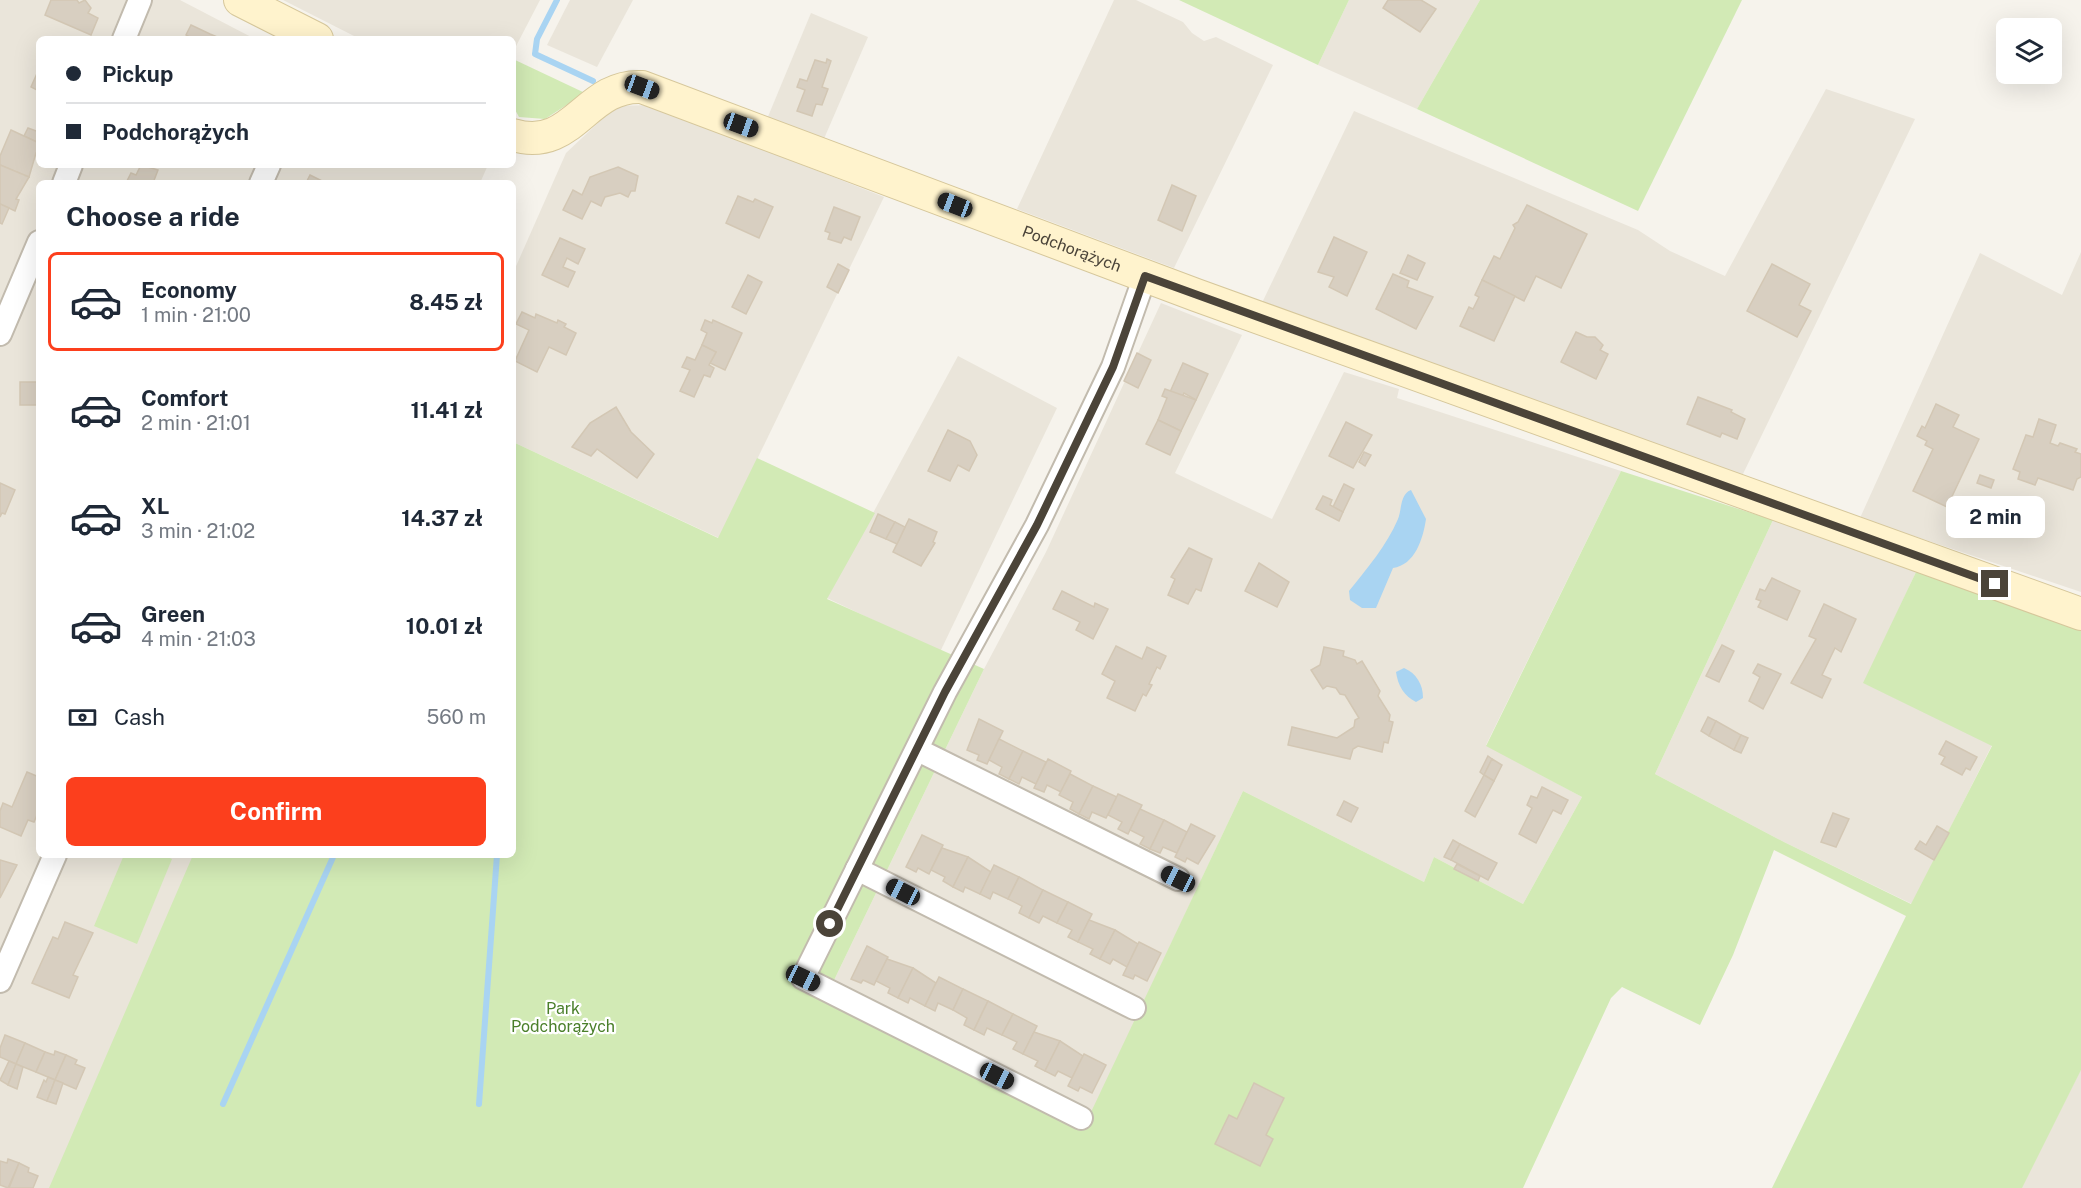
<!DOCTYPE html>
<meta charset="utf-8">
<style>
:root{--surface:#fff;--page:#f2f2f3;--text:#1f2937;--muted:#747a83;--line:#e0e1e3;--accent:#fc3f1d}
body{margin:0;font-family:"Public Sans",sans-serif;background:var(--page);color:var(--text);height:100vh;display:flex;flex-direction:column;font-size:22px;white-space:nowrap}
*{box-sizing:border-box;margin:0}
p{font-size:20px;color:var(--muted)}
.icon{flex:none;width:33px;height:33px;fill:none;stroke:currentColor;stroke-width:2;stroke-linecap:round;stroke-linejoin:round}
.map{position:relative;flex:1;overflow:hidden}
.panel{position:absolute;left:36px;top:180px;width:480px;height:678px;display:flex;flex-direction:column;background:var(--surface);border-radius:9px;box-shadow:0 6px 24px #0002}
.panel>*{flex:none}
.banner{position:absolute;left:36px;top:36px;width:480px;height:132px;border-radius:9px;box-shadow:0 6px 24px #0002;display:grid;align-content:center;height:132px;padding:0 30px;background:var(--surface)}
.controls{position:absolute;left:1996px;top:18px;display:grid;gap:12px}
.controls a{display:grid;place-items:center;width:66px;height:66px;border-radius:9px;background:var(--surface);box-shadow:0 6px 24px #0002;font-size:30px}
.end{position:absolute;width:27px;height:27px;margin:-14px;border:8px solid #4b4439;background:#fff;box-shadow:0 0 0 3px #fff}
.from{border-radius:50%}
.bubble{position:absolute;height:42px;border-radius:9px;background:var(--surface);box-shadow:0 6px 24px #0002;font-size:20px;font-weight:700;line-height:42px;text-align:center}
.car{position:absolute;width:18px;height:36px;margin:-18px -9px;border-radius:8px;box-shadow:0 0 4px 2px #0007;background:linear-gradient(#222 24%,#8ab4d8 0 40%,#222 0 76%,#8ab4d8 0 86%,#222 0)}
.banner b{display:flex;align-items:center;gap:21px;height:57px;font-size:22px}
.banner b+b{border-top:2px solid var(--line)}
.banner i{width:15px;height:15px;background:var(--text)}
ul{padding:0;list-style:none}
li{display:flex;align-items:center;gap:18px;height:99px;margin:0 12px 9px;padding:0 18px;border:3px solid transparent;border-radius:9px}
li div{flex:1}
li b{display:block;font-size:22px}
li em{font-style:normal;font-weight:700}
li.active{border-color:var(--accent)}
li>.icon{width:54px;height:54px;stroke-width:1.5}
h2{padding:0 30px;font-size:27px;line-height:72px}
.pay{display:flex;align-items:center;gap:15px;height:66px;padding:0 30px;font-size:22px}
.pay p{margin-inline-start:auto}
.button{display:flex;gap:12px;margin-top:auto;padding:12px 30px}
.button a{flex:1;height:69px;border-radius:9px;background:var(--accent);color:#fff;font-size:24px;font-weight:700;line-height:69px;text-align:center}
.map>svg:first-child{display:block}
.residential{fill:#eae5da}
.green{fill:#d2eab5}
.water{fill:#a9d4f2}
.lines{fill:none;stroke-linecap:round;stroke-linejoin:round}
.stream{stroke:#a9d4f2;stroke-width:6}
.building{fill:#d8cfc1;stroke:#d3c7b4;stroke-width:1.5}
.street-casing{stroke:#c2bbae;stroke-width:26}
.secondary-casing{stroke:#d6c79b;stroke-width:34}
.street{stroke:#fff;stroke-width:22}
.secondary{stroke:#fff3cd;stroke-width:32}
.route{stroke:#4b4439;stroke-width:8}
.labels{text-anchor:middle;stroke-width:4.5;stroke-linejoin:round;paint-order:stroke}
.street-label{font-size:16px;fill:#4b4439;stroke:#fff}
.park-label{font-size:16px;fill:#4a7f2a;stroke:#fff}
</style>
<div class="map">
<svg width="2081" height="1188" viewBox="0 0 2081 1188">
<rect width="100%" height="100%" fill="#f6f3ec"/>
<g class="residential">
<path d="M0 0H180L255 39H39V165H488L480 183H39V855H195L51 1188H0Z"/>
<path d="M283 0H540L513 52V39H360Z"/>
<path d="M570 0H633L597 67 547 45Z"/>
<path d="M1114 0H1136L1183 22 1192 33 1204 41 1216 37 1273 65 1174 268 1017 209Z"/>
<path d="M1349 0H1480L1417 109 1318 65Z"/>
<path d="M811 13 868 37 823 141 767 119Z"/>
<path d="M1826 89 1915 119 1742 476 1261 305 1354 111 1638 230 1670 251 1725 276Z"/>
<path d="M650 105 884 197 719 538 513 442V273L566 153 616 106Z"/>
<path d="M2081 252V592L1860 518 1980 253 2062 295Z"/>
<path d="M1161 303 1242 335 1175 473 1272 519 1344 372 1399 389 1397 398 1621 471 1486 745 1582 797 1523 904 1434 857 1424 882 1243 791 1084 1129 824 1001 984 669 1046 552Z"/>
<path d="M958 356 1057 408 940 652 827 598Z"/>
<path d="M1773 520 1916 572 1864 683 1992 745 1912 904 1784 842 1655 774Z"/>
<path d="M2081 1069V1188H2021Z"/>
</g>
<g class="green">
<path d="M1179 0H1349L1318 65Z"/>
<path d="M1480 0H1742L1638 211 1417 109Z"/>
<path d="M513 59 585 93 545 119 519 117 513 106Z"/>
<path d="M513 442 718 538 757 458 875 513 827 599 984 669 824 1001 1083 1129 1243 791 1424 882 1434 857 1523 904 1582 797 1486 746 1621 471 1773 520 1655 774 1784 842 1911 904 1992 746 1863 683 1916 572 2081 625V1070L2022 1188H1772L1906 916 1774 850 1733 955 1700 1025 1622 987 1611 998 1523 1188H49L193 855H513Z"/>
<path d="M124 855H163L172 859 137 944 94 926Z"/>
</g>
<g class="water">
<path d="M1411 490 1426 519C1423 539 1415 565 1393 568L1376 608H1362L1350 600 1349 591C1366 570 1387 545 1398 519 1402 509 1400 494 1411 490Z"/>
<path d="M1404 668C1416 673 1423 684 1423 698L1416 702C1404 696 1398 686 1396 672Z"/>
</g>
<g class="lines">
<g class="stream">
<path d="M557 0 537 39 535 54 593 81"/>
<path d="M223 1104 334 855"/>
<path d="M479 1104 497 855"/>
</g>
</g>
<g class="building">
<path d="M51 0H77L79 3 85 0 91 8 88 13 98 18 91 35 45 15Z"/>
<path d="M1388 0H1421L1436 9 1420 32 1383 8Z"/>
<path d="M191 25 210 34 222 39H193L186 35Z"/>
<path d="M827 59 831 61 822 87 828 89 822 105 816 104 812 116 797 111 805 90 797 87 800 79 807 81 815 60 826 63Z"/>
<path d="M39 69V91L31 87Z"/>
<path d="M28 128 39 132V143L24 136Z"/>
<path d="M11 130 39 143V155L36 153 29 177 0 165V156Z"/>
<path d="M0 165 29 177 16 199 19 200 15 211 0 204Z"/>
<path d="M141 165 158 170 153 183H126L131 173 136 175Z"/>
<path d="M618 167 638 176 635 191H631L628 197 620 193 605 197 601 206 591 201 582 219 563 210 573 190 582 195 590 177Z"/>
<path d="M310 175 326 183H306Z"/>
<path d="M1172 185 1196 196 1182 231 1158 220Z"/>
<path d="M738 196 753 202 755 199 773 207 759 238 726 223Z"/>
<path d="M0 204 9 208 2 224 0 223Z"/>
<path d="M1527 205 1587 234 1561 288 1536 276 1524 301 1482 280 1494 256 1500 259 1515 228 1513 225 1518 222Z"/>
<path d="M834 207 860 217 851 240 844 237 841 243 828 239 830 233 825 231Z"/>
<path d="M1334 237 1367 252 1347 296 1329 287 1334 277 1318 272Z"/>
<path d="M560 238 585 249 578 264 567 258 563 267 575 272 568 287 542 275Z"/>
<path d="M1408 255 1425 263 1417 280 1400 273Z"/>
<path d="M838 264 849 270 838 293 827 287Z"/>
<path d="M1772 264 1810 284 1799 305 1811 311 1797 337 1747 311Z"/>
<path d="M1393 274 1409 281 1407 287 1433 297 1416 329 1376 309Z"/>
<path d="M748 275 762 282 746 314 732 307Z"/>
<path d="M1482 280 1515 296 1494 341 1460 326 1469 307 1473 309 1479 297 1475 295Z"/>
<path d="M522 312 535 318 536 314 557 323 558 320 566 324 564 327 576 333 566 355 549 347 537 372 515 361 529 330 516 324Z"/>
<path d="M705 320 712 323 713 320 742 333 725 370 710 363 716 352 702 345 707 333 701 330Z"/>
<path d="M1576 332 1587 337H1595L1603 345 1600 350 1608 354 1596 379 1561 362Z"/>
<path d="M702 345 716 352 709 365 714 368 710 377 704 375 694 397 680 391 690 370 682 367 687 357 695 360Z"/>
<path d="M1137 353 1151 360 1138 388 1124 381Z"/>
<path d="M1183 363 1208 374 1196 400 1184 393 1182 397 1170 392Z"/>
<rect x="20" y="382" width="19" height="23"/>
<path d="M1165 389 1196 400 1181 431 1158 420 1167 398 1162 396Z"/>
<path d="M1698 397 1732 410 1731 412 1745 419 1737 439 1722 433 1720 437 1687 424Z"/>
<path d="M1936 404 1959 415 1953 427 1979 439 1947 507 1913 491 1933 449 1925 445 1927 441 1917 436 1922 426 1925 428Z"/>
<path d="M616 407 631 432 654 454 637 478 597 449 591 456 572 447 590 423Z"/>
<path d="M2039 419 2056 425 2050 443 2058 446 2060 443 2077 449 2075 452 2081 454V477L2077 479 2073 490 2038 478 2035 485 2018 479 2020 472 2013 469 2026 435 2033 437Z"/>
<path d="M1158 420 1181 431 1170 455 1146 444Z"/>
<path d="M1346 422 1372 435 1353 468 1329 456Z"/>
<path d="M948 430 970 441 977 455 969 471 958 465 950 481 928 471Z"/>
<path d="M1364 452 1371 455 1365 466 1359 462Z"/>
<path d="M1980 475 1994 480 1991 488 1977 483Z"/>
<path d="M0 483 15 490 5 514 2 513 0 517Z"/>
<path d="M1344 484 1354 489 1343 512 1333 507Z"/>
<path d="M1323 496 1332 500 1330 505 1343 512 1339 521 1316 509Z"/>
<path d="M878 514 895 522 886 539 870 532Z"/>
<path d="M909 519 937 532 933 542 935 543 921 566 893 552Z"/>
<path d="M895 522 905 527 897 544 886 539Z"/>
<path d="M1189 548 1212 559 1201 591 1196 589 1188 604 1168 595 1175 579 1171 577Z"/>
<path d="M1259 563 1289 582 1277 607 1245 591Z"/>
<path d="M1772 578 1800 591 1787 620 1758 607 1761 601 1756 599 1760 589 1765 591Z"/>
<path d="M1062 591 1094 607 1095 603 1108 609 1093 639 1076 630 1080 622 1053 609Z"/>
<path d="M1824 604 1856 619 1841 652 1835 648 1822 675 1831 679 1822 698 1791 683 1816 639 1809 636Z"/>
<path d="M1722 645 1734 651 1719 682 1706 676Z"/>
<path d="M1116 646 1142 659 1147 647 1166 656 1160 669 1157 667 1149 684 1152 685 1146 696 1143 694 1135 711 1107 698 1115 681 1102 674Z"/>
<path d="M1324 647 1344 651 1343 656 1355 660 1357 664 1362 661 1380 691 1378 696 1390 715 1389 721 1393 722 1388 743 1384 742 1382 752 1358 746 1353 749 1350 759 1288 745 1292 727 1337 738 1354 727 1355 720 1359 718 1345 695 1340 694 1336 688 1327 686 1323 689 1311 670 1320 665Z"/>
<path d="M1758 664 1781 674 1763 709 1749 701 1760 677 1753 673Z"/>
<path d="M1708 717 1716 721 1709 736 1701 731Z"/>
<path d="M979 719 1003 731 987 764 977 760 979 755 967 750Z"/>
<path d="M1716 721 1741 735 1734 750 1709 736Z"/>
<path d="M1741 735 1748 738 1741 753 1734 750Z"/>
<path d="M999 739 1023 751 1009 779 999 774 1002 767 989 760Z"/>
<path d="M1946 741 1977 757 1970 770 1966 768 1962 775 1941 764 1945 757 1939 754Z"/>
<path d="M1023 751 1046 762 1036 784 1022 777 1019 784 1009 779Z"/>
<path d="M1488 756 1492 759 1484 775 1480 772Z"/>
<path d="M1048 759 1071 771 1061 792 1047 785 1044 792 1034 788Z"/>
<path d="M1492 759 1502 765 1494 781 1484 775Z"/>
<path d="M27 772 39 777V810L34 822 28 820 21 836 0 827V811L3 803 12 807Z"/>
<path d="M1070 774 1093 786 1079 814 1070 809 1073 802 1059 795Z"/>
<path d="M1484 775 1494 781 1475 817 1465 811Z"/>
<path d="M1093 786 1117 797 1106 818 1092 812 1089 819 1079 814Z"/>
<path d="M1542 787 1568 800 1561 814 1553 810 1536 843 1519 834 1532 808 1527 805 1531 796 1537 798Z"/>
<path d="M1118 794 1142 805 1128 834 1118 829 1122 822 1108 815Z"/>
<path d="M1344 801 1358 808 1351 822 1337 815Z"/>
<path d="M1140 809 1164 820 1150 849 1140 844 1144 837 1130 830Z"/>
<path d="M1833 813 1849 819 1836 847 1821 842Z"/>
<path d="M1164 820 1187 832 1177 853 1163 847 1160 853 1150 849Z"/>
<path d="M1191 824 1215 836 1198 864 1187 858 1185 862 1175 857Z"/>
<path d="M1937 826 1949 833 1934 860 1915 849 1920 841 1926 845Z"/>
<path d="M922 835 943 845 929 874 918 868 916 872 906 867Z"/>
<path d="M1453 840 1460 844 1451 860 1444 857Z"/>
<path d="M1460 844 1497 863 1488 880 1451 860Z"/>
<path d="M942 848 968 857 953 887 943 881 945 877 931 870Z"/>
<path d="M968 857 991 872 980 894 965 887 963 892 953 887Z"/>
<path d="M0 860 17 865 0 898Z"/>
<path d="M1457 864 1480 876 1478 881 1454 869Z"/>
<path d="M994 865 1019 877 1008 899 993 892 990 899 980 894Z"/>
<path d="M1019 877 1043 890 1029 918 1019 913 1022 906 1008 899Z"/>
<path d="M1043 890 1068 902 1057 923 1043 916 1039 923 1029 918Z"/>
<path d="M1068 902 1092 914 1078 942 1068 937 1072 930 1057 923Z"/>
<path d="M1089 920 1115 930 1100 959 1090 954 1093 949 1078 942Z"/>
<path d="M65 922 93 933 73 975 78 977 69 998 32 983 53 937 58 939Z"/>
<path d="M1115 930 1138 944 1127 967 1113 959 1110 964 1100 959Z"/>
<path d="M1139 942 1161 953 1147 981 1135 975 1133 979 1123 975Z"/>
<path d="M867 946 888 957 874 985 863 980 861 983 851 979Z"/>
<path d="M887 959 913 968 898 998 888 993 890 988 876 981Z"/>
<path d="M913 968 936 983 925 1006 910 998 908 1003 898 998Z"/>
<path d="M939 977 963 989 953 1010 938 1003 935 1011 925 1006Z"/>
<path d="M963 989 988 1001 974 1030 964 1025 967 1018 953 1010Z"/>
<path d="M988 1001 1013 1014 1002 1035 987 1028 984 1035 974 1030Z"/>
<path d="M1013 1014 1037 1026 1023 1054 1013 1049 1017 1042 1002 1035Z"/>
<path d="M1034 1032 1060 1041 1045 1071 1035 1066 1038 1061 1023 1054Z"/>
<path d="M5 1035 25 1043 16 1064 0 1057V1048Z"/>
<path d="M1060 1041 1083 1056 1072 1078 1058 1071 1055 1076 1045 1071Z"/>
<path d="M25 1043 45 1052 36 1072 16 1064Z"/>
<path d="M55 1051 66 1055 55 1080 36 1072 45 1052 54 1055Z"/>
<path d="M1084 1054 1106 1065 1092 1093 1080 1087 1078 1091 1068 1086Z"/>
<path d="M66 1055 77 1060 75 1064 85 1068 76 1089 55 1080Z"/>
<path d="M9 1061 16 1064 8 1085 0 1080Z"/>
<path d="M16 1064 23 1067 17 1089 8 1085Z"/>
<path d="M48 1077 55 1080 47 1101 37 1097 44 1080 46 1082Z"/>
<path d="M55 1080 63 1083 56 1104 47 1101Z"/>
<path d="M1254 1083 1284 1098 1266 1135 1273 1139 1260 1166 1215 1144 1229 1115 1237 1119Z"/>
<path d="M8 1159 19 1163 8 1188 0 1185V1161L7 1163Z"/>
<path d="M19 1163 29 1168 28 1172 38 1176 33 1188H9Z"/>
</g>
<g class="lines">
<defs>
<g id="street">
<path d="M124 39 140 0"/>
<path d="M64 183 71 165"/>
<path d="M261 183 269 165"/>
<path d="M0 334 39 242"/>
<path d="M918 750 1178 879"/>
<path d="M857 869 1134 1008"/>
<path d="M0 981 55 855"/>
<path d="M1081 1118 803 978 945 692 1037 525 1113 367 1145 276"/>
</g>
<g id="secondary">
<path d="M240 0 317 39"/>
<path id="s1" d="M513 135C574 153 585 84 642 87L1196 295 2081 614"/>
</g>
</defs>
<use href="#street" class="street-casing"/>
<use href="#secondary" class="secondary-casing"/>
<use href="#street" class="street"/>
<use href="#secondary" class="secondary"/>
</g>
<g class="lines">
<path class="route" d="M830 924 945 692 1037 525 1113 367 1145 276 1995 584"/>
</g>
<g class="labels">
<g class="street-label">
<text dy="6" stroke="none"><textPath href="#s1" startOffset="603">Podchorążych</textPath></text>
</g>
<g class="park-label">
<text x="563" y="1014">Park<tspan x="563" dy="18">Podchorążych</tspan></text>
</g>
</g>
</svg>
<div class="controls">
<a><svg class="icon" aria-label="layers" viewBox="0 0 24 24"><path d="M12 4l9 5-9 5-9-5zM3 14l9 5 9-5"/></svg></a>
</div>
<i class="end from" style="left:830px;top:924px"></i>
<i class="end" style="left:1995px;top:584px"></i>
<div class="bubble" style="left:1946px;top:496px;width:99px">2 min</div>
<i class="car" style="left:642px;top:87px;rotate:110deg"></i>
<i class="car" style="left:741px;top:125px;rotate:110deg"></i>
<i class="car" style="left:955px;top:205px;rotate:291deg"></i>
<i class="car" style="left:1178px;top:879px;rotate:296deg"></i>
<i class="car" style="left:903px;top:892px;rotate:297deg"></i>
<i class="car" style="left:803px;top:978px;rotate:115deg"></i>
<i class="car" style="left:997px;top:1076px;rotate:117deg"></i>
<div class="banner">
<b><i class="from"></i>Pickup</b>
<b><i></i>Podchorążych</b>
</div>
<section class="panel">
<h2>Choose a ride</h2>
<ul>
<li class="active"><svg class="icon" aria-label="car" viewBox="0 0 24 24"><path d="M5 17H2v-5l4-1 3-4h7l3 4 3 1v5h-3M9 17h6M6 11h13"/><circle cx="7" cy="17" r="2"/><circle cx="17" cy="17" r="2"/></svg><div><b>Economy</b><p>1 min · 21:00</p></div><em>8.45 zł</em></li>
<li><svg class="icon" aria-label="car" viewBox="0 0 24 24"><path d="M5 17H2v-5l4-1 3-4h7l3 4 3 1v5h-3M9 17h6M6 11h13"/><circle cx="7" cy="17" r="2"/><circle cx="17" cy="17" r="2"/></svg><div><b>Comfort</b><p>2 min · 21:01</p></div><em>11.41 zł</em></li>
<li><svg class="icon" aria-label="car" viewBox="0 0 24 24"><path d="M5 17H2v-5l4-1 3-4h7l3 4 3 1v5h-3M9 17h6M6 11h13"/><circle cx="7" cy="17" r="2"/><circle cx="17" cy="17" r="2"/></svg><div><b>XL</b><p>3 min · 21:02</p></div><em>14.37 zł</em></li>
<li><svg class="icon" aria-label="car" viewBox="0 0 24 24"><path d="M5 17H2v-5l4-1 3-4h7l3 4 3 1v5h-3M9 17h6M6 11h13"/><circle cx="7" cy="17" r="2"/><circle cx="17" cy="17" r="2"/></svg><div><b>Green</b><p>4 min · 21:03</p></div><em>10.01 zł</em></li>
</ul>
<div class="pay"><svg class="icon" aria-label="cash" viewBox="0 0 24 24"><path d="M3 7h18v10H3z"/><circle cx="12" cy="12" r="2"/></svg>Cash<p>560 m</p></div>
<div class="button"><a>Confirm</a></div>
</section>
</div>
